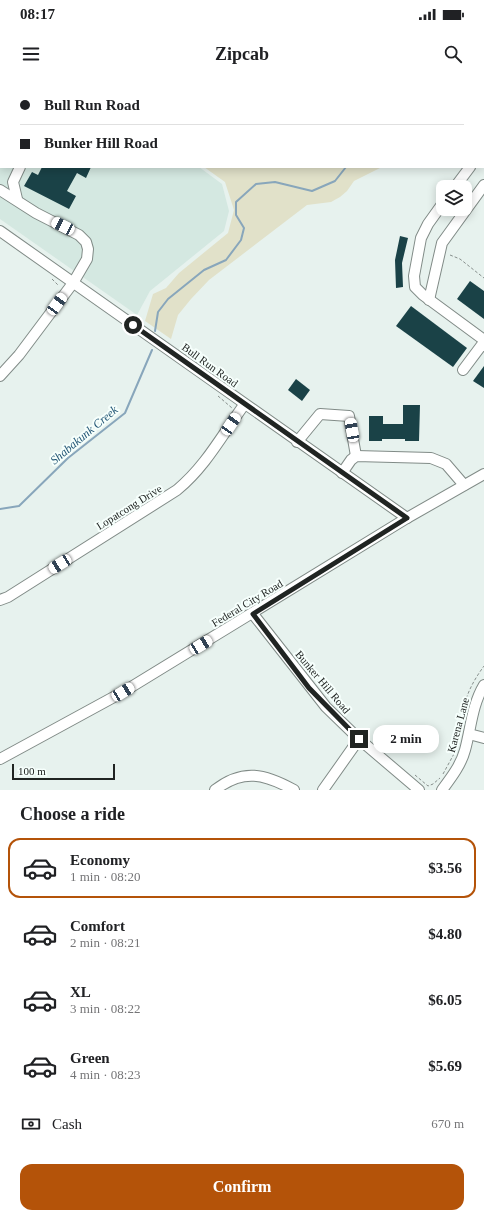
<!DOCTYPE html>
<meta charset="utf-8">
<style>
:root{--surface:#fff;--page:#f6f6f6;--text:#202124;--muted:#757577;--line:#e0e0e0;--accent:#b45309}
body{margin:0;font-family:Georgia,serif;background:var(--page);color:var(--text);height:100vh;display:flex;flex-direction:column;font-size:15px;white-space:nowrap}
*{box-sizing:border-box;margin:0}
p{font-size:13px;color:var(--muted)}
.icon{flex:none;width:22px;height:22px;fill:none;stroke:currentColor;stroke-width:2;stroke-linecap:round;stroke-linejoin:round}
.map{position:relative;height:710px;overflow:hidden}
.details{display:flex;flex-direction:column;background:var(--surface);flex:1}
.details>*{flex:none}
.top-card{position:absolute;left:0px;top:0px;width:484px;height:88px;box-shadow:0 2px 10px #0003;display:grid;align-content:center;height:88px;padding:0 20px;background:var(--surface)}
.tools{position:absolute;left:436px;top:100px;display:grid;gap:8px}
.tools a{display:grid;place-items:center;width:36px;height:36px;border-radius:8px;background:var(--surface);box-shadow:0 2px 10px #0003;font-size:20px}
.scale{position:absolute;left:12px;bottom:10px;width:103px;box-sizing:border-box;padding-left:4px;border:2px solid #202422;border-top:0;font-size:11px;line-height:14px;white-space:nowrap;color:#202422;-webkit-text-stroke:3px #f6fffc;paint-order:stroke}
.end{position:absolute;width:18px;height:18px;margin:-9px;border:5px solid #202422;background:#fff;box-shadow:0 0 0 2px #fff}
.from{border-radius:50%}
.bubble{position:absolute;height:28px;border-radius:12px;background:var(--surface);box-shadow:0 2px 10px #0003;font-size:13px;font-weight:700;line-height:28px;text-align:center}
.car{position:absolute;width:12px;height:24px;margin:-12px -6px;border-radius:5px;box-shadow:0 0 3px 1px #0007;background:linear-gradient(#fff 24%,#345 0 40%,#fff 0 76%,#345 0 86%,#fff 0)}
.top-card b{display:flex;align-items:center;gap:14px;height:38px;font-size:15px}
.top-card b+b{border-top:1px solid var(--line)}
.top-card i{width:10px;height:10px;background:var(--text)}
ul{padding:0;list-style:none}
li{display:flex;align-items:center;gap:12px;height:60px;margin:0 8px 6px;padding:0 12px;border:2px solid transparent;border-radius:12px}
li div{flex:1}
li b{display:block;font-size:15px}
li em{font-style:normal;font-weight:700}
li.current{border-color:var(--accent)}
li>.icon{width:36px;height:36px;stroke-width:1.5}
h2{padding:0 20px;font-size:18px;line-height:48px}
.pay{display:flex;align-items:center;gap:10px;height:44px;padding:0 20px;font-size:15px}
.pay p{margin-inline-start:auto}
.cta{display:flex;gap:8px;margin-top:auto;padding:8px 20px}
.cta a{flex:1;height:46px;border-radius:12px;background:var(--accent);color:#fff;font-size:16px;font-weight:700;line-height:46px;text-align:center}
.status{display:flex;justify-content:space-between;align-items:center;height:28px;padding:0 20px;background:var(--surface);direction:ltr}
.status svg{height:11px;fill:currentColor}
header{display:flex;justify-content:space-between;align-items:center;height:52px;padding:0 20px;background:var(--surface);font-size:18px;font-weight:700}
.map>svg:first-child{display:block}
.built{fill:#d4e8e1}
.green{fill:#e1e1c9}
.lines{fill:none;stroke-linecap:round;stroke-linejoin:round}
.stream{stroke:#88a6bb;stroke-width:2}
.building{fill:#1a4247}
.minor-casing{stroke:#818b87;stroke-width:12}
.path{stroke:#878f8c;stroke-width:1;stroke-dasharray:3 2;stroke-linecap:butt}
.minor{stroke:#fff;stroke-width:10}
.route{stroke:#202422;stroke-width:5}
.labels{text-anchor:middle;stroke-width:4;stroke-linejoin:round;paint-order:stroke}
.street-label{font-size:11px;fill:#202422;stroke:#f6fffc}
.water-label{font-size:12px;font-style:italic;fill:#235675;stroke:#f6fffc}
</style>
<div class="status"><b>08:17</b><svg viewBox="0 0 49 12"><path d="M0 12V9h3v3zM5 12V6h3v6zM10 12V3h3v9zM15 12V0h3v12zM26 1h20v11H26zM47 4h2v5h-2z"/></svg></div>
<header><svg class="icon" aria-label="menu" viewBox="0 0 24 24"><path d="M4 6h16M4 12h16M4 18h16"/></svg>Zipcab<svg class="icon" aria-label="search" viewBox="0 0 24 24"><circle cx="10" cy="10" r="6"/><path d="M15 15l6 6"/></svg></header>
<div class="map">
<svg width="484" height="710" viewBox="0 0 484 710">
<rect width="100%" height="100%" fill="#e7f2ee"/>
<path class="built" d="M0 0H195L1 1V87H199L222 104 229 131 224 151 150 211 137 235 0 139Z"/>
<g class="green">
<path d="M202 0H484V48L483 1Z"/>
<path d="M204 87H382L354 101 347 111 340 117 331 122 307 125 209 200 191 219 178 235 171 259 145 241 153 214 166 208 179 193 228 153 234 130 225 102Z"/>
</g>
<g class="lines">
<g class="stream">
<path d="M375 1V0"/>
<path d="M155 251 158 232 168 219 204 190 226 180 241 160 244 148 236 135V122L256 104 275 102 312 111 335 101 346 87"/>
<path d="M0 429 19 426 68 378 125 333 152 270"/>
</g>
</g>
<g class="building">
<path d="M42 87H91L86 98 77 93 67 111 76 116 69 129 24 106 32 92 38 95Z"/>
<path d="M400 156 408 158 402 183 403 207 396 208 395 180Z"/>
<path d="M470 201 484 211V239L457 219Z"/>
<path d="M411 226 467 268 453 287 396 246Z"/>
<path d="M484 286V308L473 301Z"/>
<path d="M296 299 310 310 302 321 288 310Z"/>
<path d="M403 325H420L419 361H405V359H382V361H369V336H383V344H403Z"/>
</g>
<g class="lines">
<defs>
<g id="minor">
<path d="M123 1 124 0"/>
<path d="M154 1 155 0"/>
<path d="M0 11 1 13"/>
<path d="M0 23 1 22"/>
<path d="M483 77 484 76"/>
<path d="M455 107 470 87"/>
<path d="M0 110 36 133 79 155 86 162 88 169 87 179 73 203 19 275 0 296"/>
<path d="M17 119 13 102 20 87"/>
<path d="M443 123 428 144 421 158 414 196 415 207 423 215 484 260"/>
<path d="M0 151 407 438"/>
<path d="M429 220 442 163 484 105"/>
<path d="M463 290 484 262"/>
<path d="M297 362 320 334 349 336 356 376"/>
<path d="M342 393 351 380 356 376 431 378 446 384 464 405"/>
<path d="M0 520 8 517 177 410C206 386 222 355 244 325"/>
<path d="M253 534 326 627 359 659 419 710"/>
<path d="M469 654 484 658"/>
<path d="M0 679 123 612 407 438 484 394"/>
<path d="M215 710C243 688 265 694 294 710"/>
<path d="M323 710 359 659"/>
<path d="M442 710C451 698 461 685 465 670 471 648 472 625 484 605"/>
</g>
</defs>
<use href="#minor" class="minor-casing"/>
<g class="path">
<path d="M450 175 460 179 484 198"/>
<path d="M52 199 59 206"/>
<path d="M218 316 232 328"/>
<path d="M463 638C463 619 473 601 484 586"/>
<path d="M443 694 455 672"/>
<path d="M415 695 428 706 433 704 440 698"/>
</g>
<use href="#minor" class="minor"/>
</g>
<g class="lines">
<path class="route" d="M133 245 407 438 253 534 309 608 359 659"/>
</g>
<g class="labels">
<g class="street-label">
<text transform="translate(210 285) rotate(36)" y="4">Bull Run Road</text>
<text transform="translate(129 427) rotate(-32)" y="4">Lopatcong Drive</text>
<text transform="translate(247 523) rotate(-31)" y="4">Federal City Road</text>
<text transform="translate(323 602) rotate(50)" y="4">Bunker Hill Road</text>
<text transform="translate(458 645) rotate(-75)" y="4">Karena Lane</text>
</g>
<g class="water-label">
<text transform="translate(84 355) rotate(-40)" y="4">Shabakunk Creek</text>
</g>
</g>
</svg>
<div class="tools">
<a><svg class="icon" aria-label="layers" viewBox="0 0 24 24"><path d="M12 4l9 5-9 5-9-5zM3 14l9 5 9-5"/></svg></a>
</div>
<div class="scale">100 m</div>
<i class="end from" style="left:133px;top:245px"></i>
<i class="end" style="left:359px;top:659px"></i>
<div class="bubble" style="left:373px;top:645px;width:66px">2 min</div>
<i class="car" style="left:63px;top:146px;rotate:297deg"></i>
<i class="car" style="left:57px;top:224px;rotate:36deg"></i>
<i class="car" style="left:231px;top:344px;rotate:34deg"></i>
<i class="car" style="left:352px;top:350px;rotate:350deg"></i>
<i class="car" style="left:60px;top:484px;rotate:238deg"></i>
<i class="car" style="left:201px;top:565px;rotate:59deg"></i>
<i class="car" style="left:123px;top:612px;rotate:59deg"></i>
<div class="top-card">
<b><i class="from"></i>Bull Run Road</b>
<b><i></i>Bunker Hill Road</b>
</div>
</div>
<section class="details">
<h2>Choose a ride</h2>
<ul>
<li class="current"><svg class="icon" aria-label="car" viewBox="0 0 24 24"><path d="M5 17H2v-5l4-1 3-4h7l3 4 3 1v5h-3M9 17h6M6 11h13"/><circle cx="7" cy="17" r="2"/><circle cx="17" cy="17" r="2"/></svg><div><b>Economy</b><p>1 min · 08:20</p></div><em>$3.56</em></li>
<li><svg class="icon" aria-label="car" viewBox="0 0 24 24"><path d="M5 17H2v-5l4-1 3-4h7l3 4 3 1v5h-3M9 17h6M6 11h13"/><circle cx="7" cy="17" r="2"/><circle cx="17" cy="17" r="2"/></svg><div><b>Comfort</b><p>2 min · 08:21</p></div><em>$4.80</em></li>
<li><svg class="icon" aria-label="car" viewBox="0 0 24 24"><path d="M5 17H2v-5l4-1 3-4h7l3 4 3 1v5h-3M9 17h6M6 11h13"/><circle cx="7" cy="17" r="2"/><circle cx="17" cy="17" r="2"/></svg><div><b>XL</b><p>3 min · 08:22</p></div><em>$6.05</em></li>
<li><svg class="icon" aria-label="car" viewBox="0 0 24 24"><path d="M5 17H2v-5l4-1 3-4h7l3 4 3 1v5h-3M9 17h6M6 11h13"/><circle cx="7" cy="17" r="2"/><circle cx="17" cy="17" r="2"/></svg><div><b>Green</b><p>4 min · 08:23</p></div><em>$5.69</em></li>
</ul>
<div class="pay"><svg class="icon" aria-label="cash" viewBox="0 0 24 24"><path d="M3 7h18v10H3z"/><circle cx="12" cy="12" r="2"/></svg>Cash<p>670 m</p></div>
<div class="cta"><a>Confirm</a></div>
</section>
